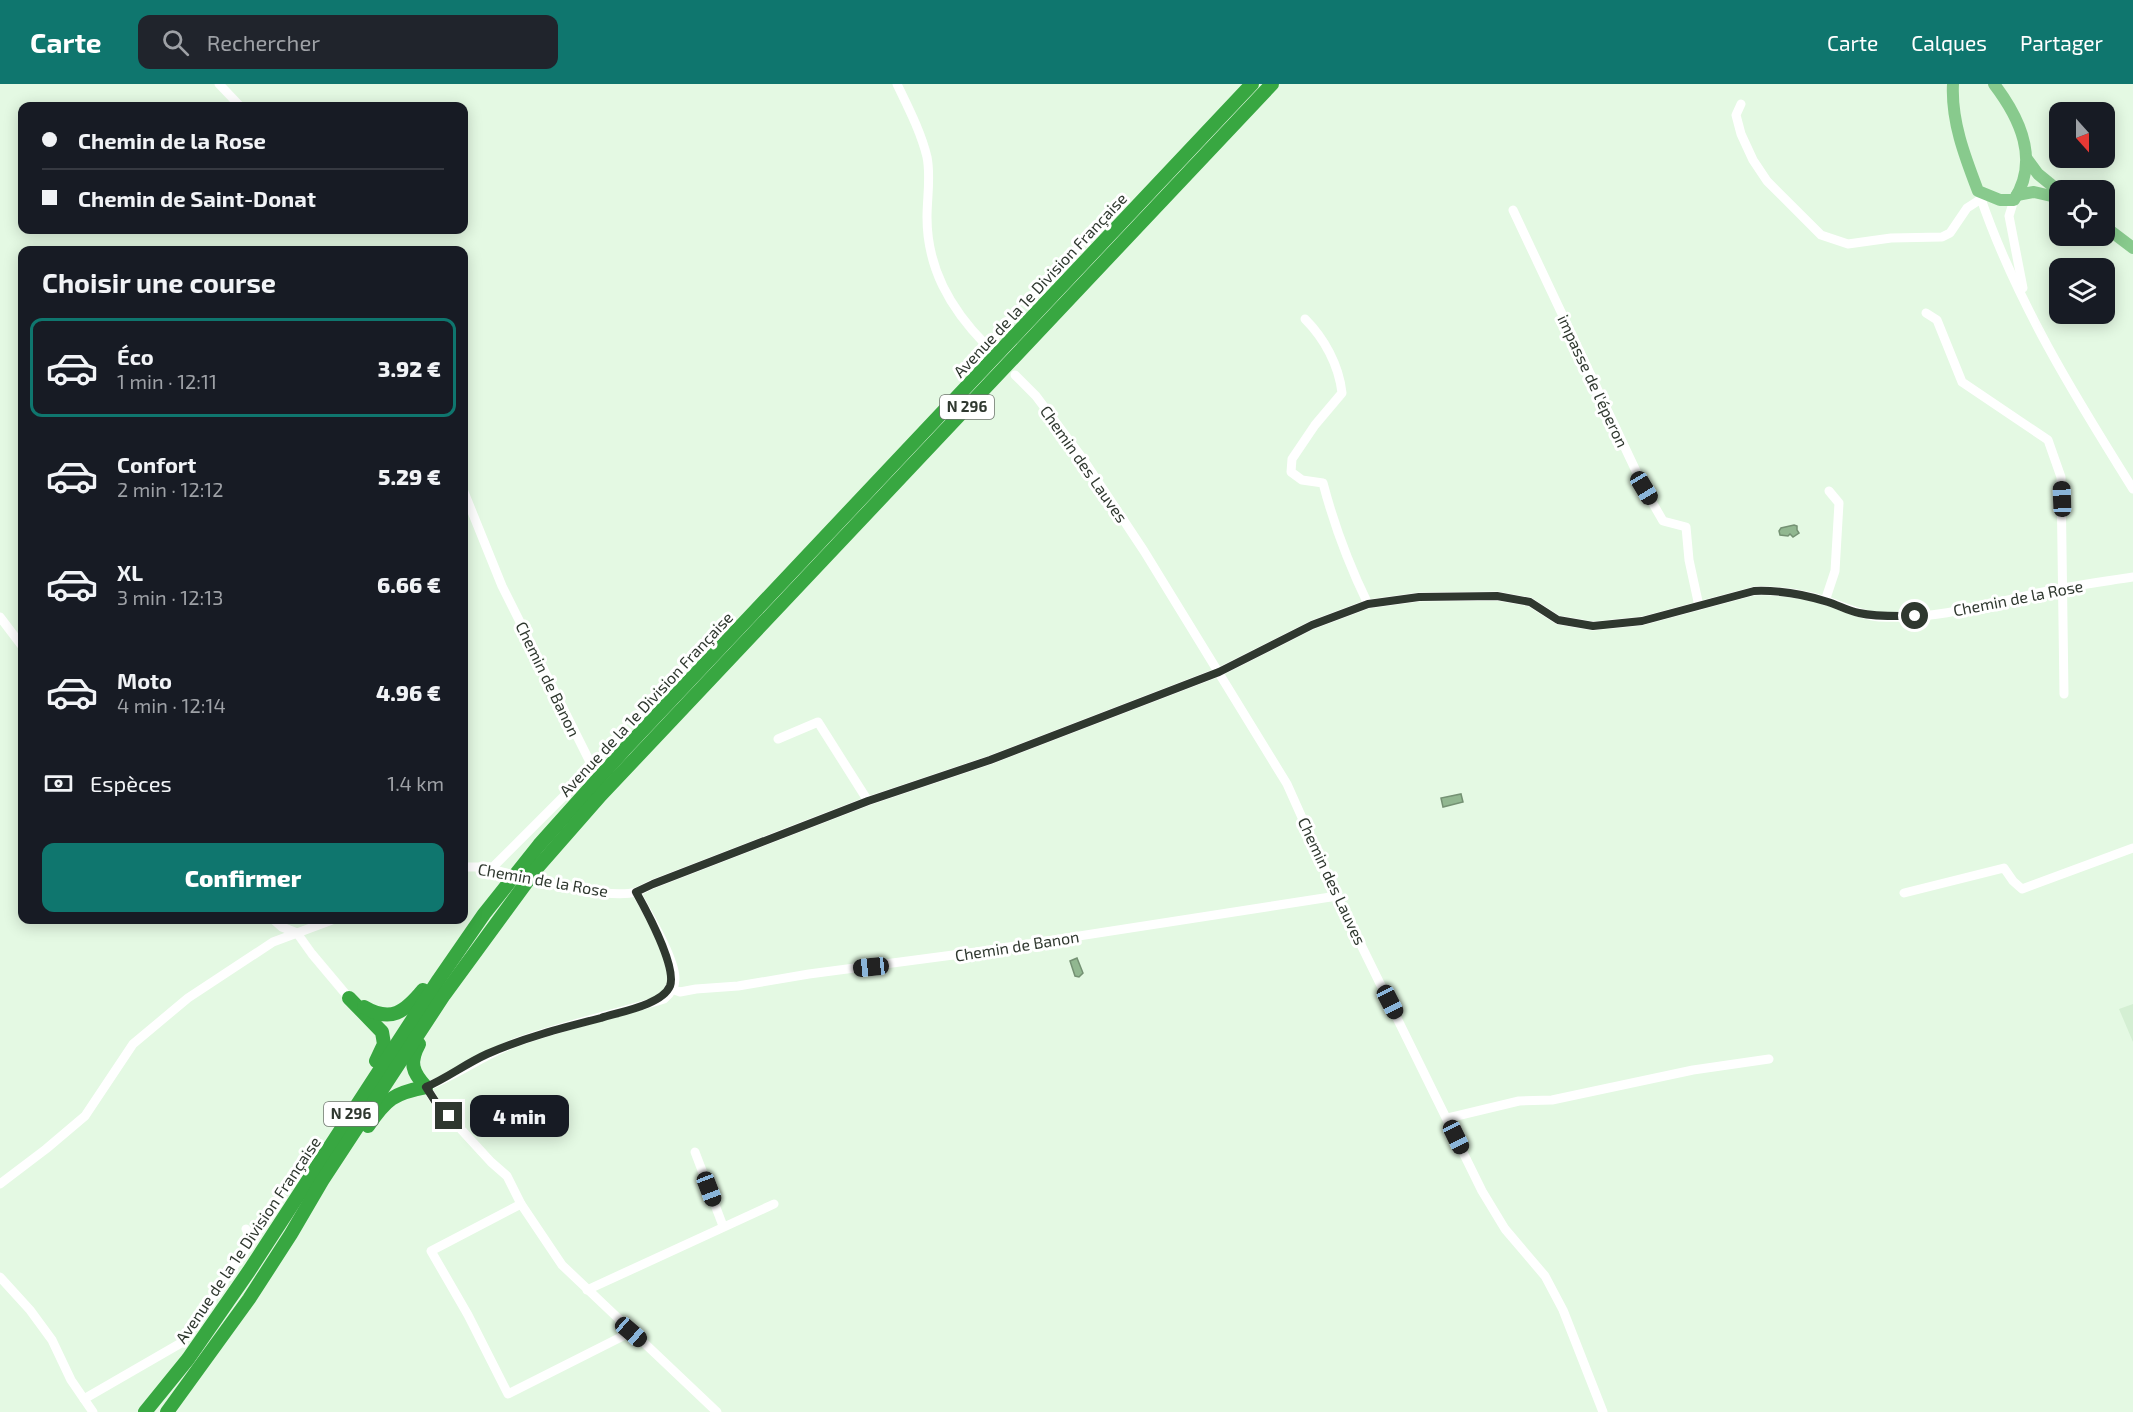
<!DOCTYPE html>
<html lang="fr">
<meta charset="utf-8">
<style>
:root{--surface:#171b24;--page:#20242c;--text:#f1f3f6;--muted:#9ea1a6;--line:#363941;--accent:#0f766e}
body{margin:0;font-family:"Exo 2",sans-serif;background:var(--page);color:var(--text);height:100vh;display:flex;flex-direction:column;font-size:22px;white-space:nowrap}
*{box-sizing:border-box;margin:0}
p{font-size:20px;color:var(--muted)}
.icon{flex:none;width:33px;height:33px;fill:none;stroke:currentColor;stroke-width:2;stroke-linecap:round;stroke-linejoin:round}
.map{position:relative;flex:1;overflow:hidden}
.details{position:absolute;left:18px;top:162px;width:450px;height:678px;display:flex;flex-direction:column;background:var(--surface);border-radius:12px;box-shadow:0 3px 15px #0003}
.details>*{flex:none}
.guide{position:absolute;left:18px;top:18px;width:450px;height:132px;border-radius:12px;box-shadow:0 3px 15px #0003;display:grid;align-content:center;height:132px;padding:0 24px;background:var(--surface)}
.needle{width:39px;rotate:159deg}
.buttons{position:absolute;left:2049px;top:18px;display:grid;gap:12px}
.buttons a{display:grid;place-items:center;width:66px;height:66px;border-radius:12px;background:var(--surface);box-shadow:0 3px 15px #0003;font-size:30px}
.end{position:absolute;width:27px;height:27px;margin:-14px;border:8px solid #2f382f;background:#fff;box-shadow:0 0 0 3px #fff}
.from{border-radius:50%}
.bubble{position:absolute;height:42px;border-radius:12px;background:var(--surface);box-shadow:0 3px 15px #0003;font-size:20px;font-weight:800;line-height:42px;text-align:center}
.car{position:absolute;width:18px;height:36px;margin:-18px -9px;border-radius:8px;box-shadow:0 0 4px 2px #0007;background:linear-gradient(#222 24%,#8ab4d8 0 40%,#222 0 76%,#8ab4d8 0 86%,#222 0)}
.guide b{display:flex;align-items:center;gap:21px;height:57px;font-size:22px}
.guide b+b{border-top:2px solid var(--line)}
.guide i{width:15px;height:15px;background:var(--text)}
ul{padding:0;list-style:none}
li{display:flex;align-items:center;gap:18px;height:99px;margin:0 12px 9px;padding:0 12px;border:3px solid transparent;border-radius:12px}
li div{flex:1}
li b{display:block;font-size:22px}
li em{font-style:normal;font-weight:800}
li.selected{border-color:var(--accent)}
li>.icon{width:54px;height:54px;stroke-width:1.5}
h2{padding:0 24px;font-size:27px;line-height:72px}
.pay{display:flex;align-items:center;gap:15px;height:66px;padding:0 24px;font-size:22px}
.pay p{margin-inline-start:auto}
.action{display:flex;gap:12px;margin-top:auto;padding:12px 24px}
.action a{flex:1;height:69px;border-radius:12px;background:var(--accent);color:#fff;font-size:24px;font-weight:800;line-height:69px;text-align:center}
header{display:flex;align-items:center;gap:36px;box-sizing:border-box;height:84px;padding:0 30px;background:var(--accent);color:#fff}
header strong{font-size:28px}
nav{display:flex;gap:33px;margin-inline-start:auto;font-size:21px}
.search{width:420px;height:54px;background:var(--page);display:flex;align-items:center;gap:15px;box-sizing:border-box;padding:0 21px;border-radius:12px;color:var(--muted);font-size:22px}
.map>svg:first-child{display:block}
.built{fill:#d4efd3}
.water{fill:#91b790;stroke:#749173;stroke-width:1.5}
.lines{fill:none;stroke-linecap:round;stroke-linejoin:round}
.minor{stroke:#fff;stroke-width:9}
.major{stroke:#88ca8d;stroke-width:12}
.highway{stroke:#38a741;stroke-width:14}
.route{stroke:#2f382f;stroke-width:8}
.labels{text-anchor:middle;stroke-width:6;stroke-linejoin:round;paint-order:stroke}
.shield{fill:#fff;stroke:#6d746d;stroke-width:1.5}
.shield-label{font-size:15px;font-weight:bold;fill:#2f382f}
.street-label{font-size:16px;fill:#2f382f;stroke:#fff}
</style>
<header>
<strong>Carte</strong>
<div class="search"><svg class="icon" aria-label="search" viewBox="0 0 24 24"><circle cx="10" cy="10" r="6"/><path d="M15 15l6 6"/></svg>Rechercher</div>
<nav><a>Carte</a><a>Calques</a><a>Partager</a></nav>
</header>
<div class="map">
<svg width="2133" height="1328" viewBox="0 0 2133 1328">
<rect width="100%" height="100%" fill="#e4f9e3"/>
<path class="built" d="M2133 920V958L2119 925Z"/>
<g class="water">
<path d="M1794 441 1797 442V446L1799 449 1793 453 1790 450 1788 452 1780 451 1779 447 1781 444Z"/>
<path d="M1461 710 1463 718 1443 723 1441 714Z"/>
<path d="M1077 874 1083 889 1079 893 1075 892 1070 877Z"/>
</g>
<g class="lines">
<g class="minor">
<path d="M219 0 240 22"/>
<path d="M897 0C908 23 921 48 927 73 931 92 927 114 927 133 927 184 950 224 985 260"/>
<path d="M1741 20 1736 31 1741 50 1753 76 1767 97 1821 151 1848 160 1891 154 1942 153 1950 149 1967 124 1981 115"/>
<path d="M1980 112C2016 217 2074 311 2133 405"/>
<path d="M2014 116 2009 132 2023 204"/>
<path d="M1513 126 1644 404 1663 437 1686 443 1689 476 1699 522"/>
<path d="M1926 229 1937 236 1962 298 2048 356 2061 393 2064 610"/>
<path d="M1305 235C1324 254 1339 281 1342 309L1315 341 1292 375 1291 388 1302 396 1323 399C1334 441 1349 481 1368 520"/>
<path d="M1015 291 1036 312 1083 375 1144 467 1287 700 1337 812 1482 1107 1505 1145 1545 1192 1563 1226 1603 1328"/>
<path d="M464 408 502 502 591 680 575 701 491 785"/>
<path d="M1825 517 1835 487 1839 419 1829 407"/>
<path d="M0 533 22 562"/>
<path d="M778 655 818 638 868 717"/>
<path d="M464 783H480C515 790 605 817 636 808 642 806 648 802 653 800L868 717 990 676 1219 588 1312 541 1368 520 1419 513 1497 512 1530 518 1558 536 1593 542 1642 537 1754 507C1780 506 1803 510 1827 517 1844 523 1861 531 1879 533 1934 536 1985 521 2038 509 2069 502 2101 498 2133 493"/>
<path d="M636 808C647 828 675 874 675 895 675 904 670 910 664 915 615 930 564 941 517 958 484 971 458 990 426 1003L435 1017 491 1078 507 1092 521 1120 562 1181 717 1328"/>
<path d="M1904 809 2004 784 2013 797 2022 805 2133 764"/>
<path d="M274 836 282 843 297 849"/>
<path d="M297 849 312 870 349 914"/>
<path d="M669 904 680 908 696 905 738 902 809 890 976 868 1337 812"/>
<path d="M1448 1034 1519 1017 1552 1016 1693 986 1769 975"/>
<path d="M695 1068 723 1142"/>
<path d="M0 1100 46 1065 85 1032 133 960 188 914 273 858 332 836"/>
<path d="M521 1120 431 1167 468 1231 508 1310 631 1248"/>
<path d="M0 1193 30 1226 52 1256 71 1296 84 1315 181 1259 248 1162 249 1151 246 1145"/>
<path d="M587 1206 774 1120"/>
<path d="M84 1315 93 1328"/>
</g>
<g class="major">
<path d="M1953 0C1951 37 1965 73 1978 107L2000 116H2014C2040 76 2020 34 1994 0"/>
<path d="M2027 75 2038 90 2060 108"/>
<path d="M2017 111 2034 108 2060 114"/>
<path d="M2104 142 2133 164"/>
</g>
<g class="highway">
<path d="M349 914 382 948 384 960 376 977"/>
<path d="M364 923C391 939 405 928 423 906"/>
<path d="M419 960C409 978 412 988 426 1003"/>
<path d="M368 1042C386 1015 394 1009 426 1003"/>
<path d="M145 1328 188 1275 249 1187 437 898 484 830 539 761 624 666 1252 0"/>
<path d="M167 1328 249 1215 291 1150 322 1097 444 911 537 784 601 711 1272 0"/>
</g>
</g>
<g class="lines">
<path class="route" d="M449 1032 435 1017 426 1003C447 994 465 980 487 970 523 954 562 944 601 934 619 928 662 921 670 902 677 883 646 826 636 808L653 800 868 717 990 676 1219 588 1312 541 1368 520 1419 513 1497 512 1530 518 1558 536 1593 542 1642 537 1754 507C1780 506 1803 510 1828 518 1838 521 1848 527 1859 529 1877 533 1896 532 1915 532"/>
</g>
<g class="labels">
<g class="shield">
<rect x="940" y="311" width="54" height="24" rx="4.5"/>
<rect x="324" y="1018" width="54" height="24" rx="4.5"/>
</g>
<g class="shield-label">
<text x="967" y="328">N 296</text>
<text x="351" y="1035">N 296</text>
</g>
<g class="street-label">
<text transform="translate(1040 201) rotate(-47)" y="6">Avenue de la 1e Division Française</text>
<text transform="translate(1593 297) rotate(65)" y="6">impasse de l'éperon</text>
<text transform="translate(1084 380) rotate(55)" y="6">Chemin des Lauves</text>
<text transform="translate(2018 514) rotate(-11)" y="6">Chemin de la Rose</text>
<text transform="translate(548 595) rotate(64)" y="6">Chemin de Banon</text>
<text transform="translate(646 620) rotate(-47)" y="6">Avenue de la 1e Division Française</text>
<text transform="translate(543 796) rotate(10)" y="6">Chemin de la Rose</text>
<text transform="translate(1332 797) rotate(65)" y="6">Chemin des Lauves</text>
<text transform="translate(1017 862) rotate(-9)" y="6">Chemin de Banon</text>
<text transform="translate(248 1156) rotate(-56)" y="6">Avenue de la 1e Division Française</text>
</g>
</g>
</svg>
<div class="buttons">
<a><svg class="needle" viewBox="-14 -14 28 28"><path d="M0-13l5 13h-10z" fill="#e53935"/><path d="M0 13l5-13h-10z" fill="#9ea1a6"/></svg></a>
<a><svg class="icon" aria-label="locate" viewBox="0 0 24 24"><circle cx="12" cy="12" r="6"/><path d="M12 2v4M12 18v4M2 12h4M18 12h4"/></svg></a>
<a><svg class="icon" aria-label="layers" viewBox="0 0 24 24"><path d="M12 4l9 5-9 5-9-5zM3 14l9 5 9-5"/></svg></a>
</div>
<i class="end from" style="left:1915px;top:532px"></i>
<i class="end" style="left:449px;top:1032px"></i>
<div class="bubble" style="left:470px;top:1011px;width:99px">4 min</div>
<i class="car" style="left:1644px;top:404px;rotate:149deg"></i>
<i class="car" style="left:2062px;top:415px;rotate:358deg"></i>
<i class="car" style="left:871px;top:883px;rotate:264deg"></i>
<i class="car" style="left:1390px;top:918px;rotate:153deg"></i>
<i class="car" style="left:1456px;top:1053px;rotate:154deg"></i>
<i class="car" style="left:709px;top:1105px;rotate:159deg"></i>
<i class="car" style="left:631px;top:1248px;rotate:131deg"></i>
<div class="guide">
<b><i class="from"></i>Chemin de la Rose</b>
<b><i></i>Chemin de Saint-Donat</b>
</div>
<section class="details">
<h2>Choisir une course</h2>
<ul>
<li class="selected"><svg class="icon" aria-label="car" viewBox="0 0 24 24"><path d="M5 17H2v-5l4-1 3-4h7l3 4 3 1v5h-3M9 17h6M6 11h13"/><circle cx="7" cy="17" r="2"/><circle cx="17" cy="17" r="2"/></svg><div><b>Éco</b><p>1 min · 12:11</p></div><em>3.92 €</em></li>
<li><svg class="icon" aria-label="car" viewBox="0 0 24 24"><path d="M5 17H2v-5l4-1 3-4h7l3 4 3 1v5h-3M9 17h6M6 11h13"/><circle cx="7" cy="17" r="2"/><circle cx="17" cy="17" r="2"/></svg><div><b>Confort</b><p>2 min · 12:12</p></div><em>5.29 €</em></li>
<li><svg class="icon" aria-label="car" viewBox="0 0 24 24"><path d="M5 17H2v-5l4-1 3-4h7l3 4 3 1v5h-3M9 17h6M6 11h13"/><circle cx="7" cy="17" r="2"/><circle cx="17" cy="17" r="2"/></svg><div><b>XL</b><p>3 min · 12:13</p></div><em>6.66 €</em></li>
<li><svg class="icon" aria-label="car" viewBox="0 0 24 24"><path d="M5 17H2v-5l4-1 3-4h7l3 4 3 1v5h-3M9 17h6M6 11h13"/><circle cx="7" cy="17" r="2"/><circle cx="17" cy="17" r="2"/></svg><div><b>Moto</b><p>4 min · 12:14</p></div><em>4.96 €</em></li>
</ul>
<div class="pay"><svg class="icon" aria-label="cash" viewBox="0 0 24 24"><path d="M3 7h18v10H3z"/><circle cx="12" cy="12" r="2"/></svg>Espèces<p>1.4 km</p></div>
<div class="action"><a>Confirmer</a></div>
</section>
</div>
